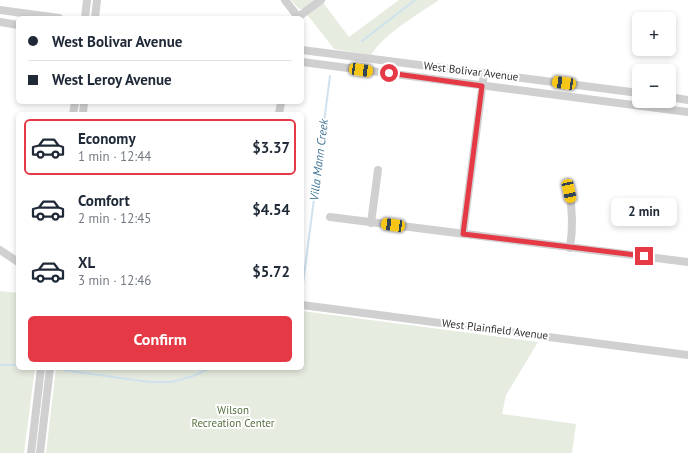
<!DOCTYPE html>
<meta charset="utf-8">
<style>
:root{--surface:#fff;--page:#f6f6f7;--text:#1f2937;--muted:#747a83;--line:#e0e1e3;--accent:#e63946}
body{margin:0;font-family:"PT Sans",sans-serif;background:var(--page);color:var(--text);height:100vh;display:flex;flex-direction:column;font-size:15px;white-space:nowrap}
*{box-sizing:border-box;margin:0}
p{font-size:13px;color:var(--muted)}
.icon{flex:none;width:22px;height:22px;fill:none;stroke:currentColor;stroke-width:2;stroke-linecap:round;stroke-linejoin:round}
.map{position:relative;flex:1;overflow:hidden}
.side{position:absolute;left:16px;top:112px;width:288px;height:258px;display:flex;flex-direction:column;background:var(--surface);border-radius:6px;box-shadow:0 2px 6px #0003}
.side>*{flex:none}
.hud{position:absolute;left:16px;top:16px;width:288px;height:88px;border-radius:6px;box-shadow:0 2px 6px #0003;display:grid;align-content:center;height:88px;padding:0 12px;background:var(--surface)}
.controls{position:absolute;left:632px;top:12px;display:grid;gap:8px}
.controls a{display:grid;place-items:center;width:44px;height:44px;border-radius:6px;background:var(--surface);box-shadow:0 2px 6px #0003;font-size:20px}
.end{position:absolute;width:18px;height:18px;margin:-9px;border:5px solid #e63946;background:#fff;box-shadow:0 0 0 2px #fff}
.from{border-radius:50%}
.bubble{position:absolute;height:28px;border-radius:6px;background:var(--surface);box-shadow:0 2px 6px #0003;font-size:13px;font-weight:600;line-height:28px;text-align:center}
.car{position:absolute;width:12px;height:24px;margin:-12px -6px;border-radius:5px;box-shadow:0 0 3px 1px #0007;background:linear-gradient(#f5c518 24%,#345 0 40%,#f5c518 0 76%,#345 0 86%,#f5c518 0)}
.hud b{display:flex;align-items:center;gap:14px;height:38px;font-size:15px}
.hud b+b{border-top:1px solid var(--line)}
.hud i{width:10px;height:10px;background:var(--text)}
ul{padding:7px 0 0;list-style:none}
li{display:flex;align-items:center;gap:12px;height:56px;margin:0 8px 6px;padding:0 4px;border:2px solid transparent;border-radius:6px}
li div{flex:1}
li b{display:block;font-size:15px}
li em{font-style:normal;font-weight:600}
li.active{border-color:var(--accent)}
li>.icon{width:36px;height:36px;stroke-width:1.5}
.action{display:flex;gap:8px;margin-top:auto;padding:8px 12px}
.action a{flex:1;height:46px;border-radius:6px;background:var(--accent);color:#fff;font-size:16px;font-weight:600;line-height:46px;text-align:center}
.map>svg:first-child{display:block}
.green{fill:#e6ecdf}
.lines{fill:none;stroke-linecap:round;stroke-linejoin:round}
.stream{stroke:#cfe2ee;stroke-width:2}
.minor{stroke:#d0d0d0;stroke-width:8}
.route{stroke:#e63946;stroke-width:5}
.labels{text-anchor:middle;stroke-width:4;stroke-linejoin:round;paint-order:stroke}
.street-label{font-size:11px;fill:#333;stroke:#fff}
.park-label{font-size:11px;fill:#56703f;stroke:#fff}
.water-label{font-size:12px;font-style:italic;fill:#3f7597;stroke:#fff}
</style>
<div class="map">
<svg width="688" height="453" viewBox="0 0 688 453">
<rect width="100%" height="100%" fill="#fff"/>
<g class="green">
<path d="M291 0H321L349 37 399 0H439C418 14 384 34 371 55L334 49 303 9H299Z"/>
<path d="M0 291 18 293V368H35L24 453H0Z"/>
<path d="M302 311 538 342 506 395 502 414 576 424 572 453H46L56 368H302Z"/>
</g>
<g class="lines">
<g class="stream">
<path d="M362 41 415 0"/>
<path d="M302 291 330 76"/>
<path d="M0 365H18"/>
<path d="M63 370 149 382H172L193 376 211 368"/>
</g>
<g class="minor">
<path d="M285 0 298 17"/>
<path d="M0 10 59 18"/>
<path d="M85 18 87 0"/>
<path d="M95 18 97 0"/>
<path d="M297 18 321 0"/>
<path d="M0 22 18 25"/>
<path d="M302 50 639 93"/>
<path d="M302 62 688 112"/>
<path d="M669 97 688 100"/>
<path d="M73 114 75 102"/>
<path d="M83 114 84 102"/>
<path d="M279 114 281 102"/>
<path d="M569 191C573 211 573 228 570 248"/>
<path d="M330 217 688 262"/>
<path d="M371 223 378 170"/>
<path d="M463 234 484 73"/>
<path d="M0 250 18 262"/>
<path d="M302 305 688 355"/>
<path d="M31 453 41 368"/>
<path d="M40 453 50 368"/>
</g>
</g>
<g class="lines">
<path class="route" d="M389 73 482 86 463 234 644 256"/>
</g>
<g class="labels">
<g class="street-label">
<text transform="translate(471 71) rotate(7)" y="4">West Bolivar Avenue</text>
<text transform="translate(495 329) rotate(7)" y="4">West Plainfield Avenue</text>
</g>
<g class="park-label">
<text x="233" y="414">Wilson<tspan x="233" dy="13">Recreation Center</tspan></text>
</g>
<g class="water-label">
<text transform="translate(319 160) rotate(-83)" y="4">Villa Mann Creek</text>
</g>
</g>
</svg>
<div class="controls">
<a>+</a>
<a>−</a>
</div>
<i class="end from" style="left:389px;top:73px"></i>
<i class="end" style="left:644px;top:256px"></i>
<div class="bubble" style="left:611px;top:198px;width:66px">2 min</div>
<i class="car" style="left:361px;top:70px;rotate:98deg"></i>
<i class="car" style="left:564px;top:83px;rotate:278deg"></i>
<i class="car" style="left:569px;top:191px;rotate:168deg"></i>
<i class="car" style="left:393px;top:225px;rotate:278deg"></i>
<div class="hud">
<b><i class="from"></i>West Bolivar Avenue</b>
<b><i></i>West Leroy Avenue</b>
</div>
<section class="side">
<ul>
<li class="active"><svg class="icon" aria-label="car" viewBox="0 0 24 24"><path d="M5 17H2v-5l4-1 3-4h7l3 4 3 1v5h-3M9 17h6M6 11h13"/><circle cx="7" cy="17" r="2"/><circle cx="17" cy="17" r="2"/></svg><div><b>Economy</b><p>1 min · 12:44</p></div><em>$3.37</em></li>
<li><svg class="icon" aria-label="car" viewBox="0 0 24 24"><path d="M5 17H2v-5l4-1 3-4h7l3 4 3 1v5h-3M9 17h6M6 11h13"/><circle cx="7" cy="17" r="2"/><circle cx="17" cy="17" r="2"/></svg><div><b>Comfort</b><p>2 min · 12:45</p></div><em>$4.54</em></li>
<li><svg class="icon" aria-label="car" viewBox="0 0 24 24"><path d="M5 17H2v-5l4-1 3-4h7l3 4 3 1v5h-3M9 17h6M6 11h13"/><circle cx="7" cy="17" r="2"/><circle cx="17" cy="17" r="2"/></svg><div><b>XL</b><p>3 min · 12:46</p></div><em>$5.72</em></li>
</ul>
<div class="action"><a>Confirm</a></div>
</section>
</div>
